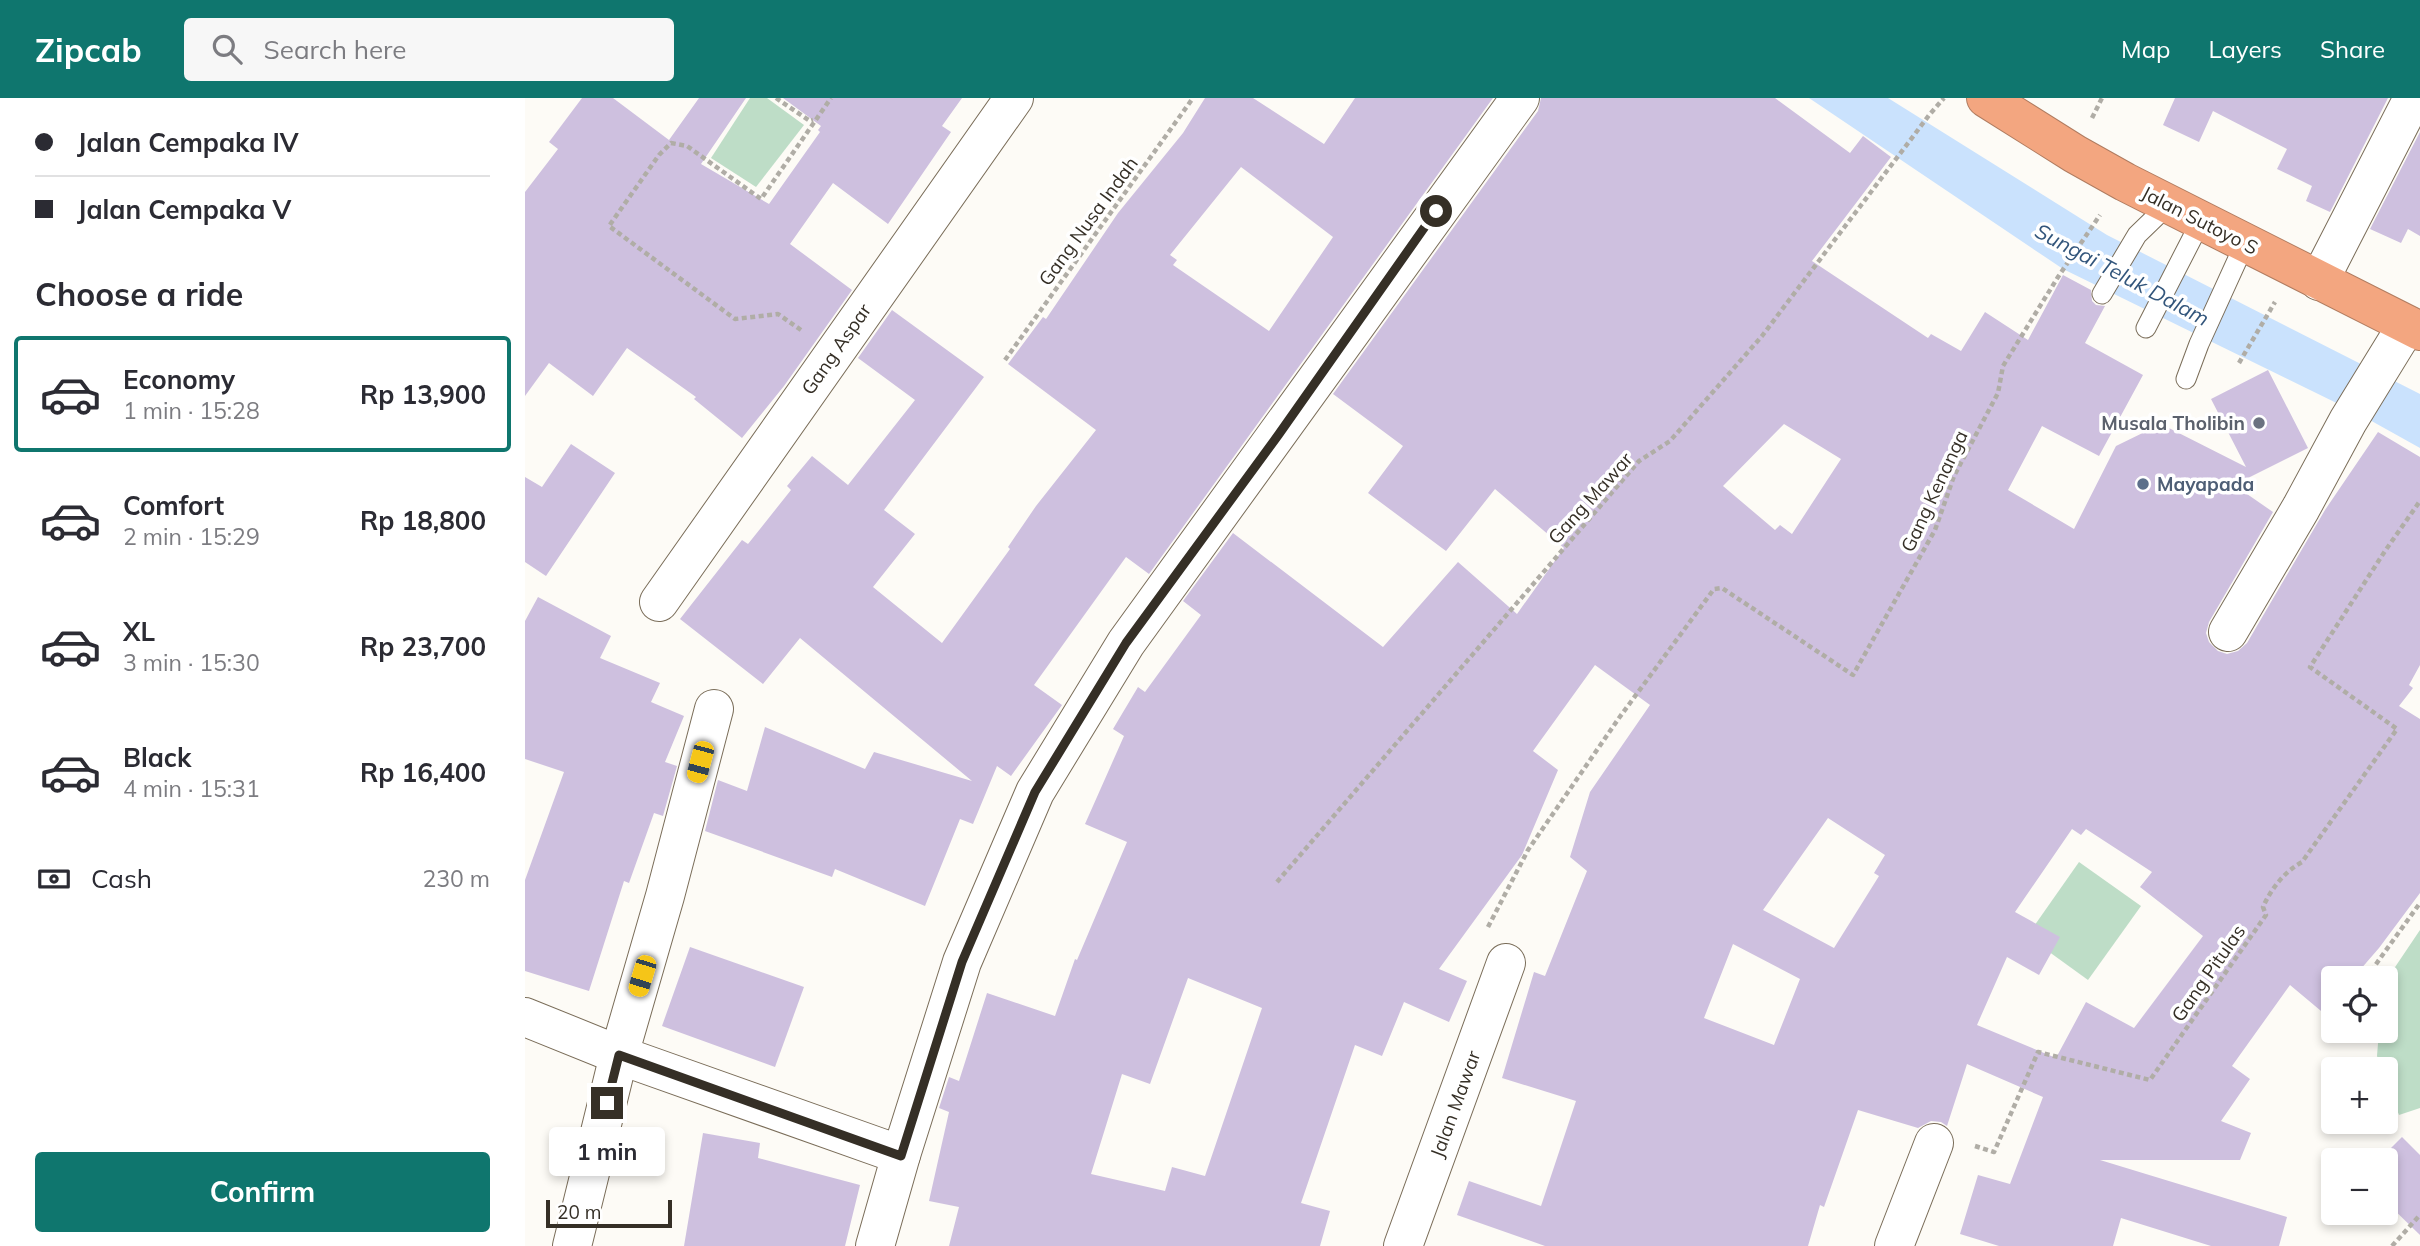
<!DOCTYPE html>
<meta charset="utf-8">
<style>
:root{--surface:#fff;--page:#f7f7f7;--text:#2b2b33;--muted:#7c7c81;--line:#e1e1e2;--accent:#0f766e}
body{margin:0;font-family:Mulish,sans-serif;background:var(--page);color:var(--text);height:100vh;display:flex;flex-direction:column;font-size:26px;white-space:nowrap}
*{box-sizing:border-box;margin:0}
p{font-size:23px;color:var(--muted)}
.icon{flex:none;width:38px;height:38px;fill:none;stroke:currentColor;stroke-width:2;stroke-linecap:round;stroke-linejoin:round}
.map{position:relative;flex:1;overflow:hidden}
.details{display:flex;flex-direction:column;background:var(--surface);width:525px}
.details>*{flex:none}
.guide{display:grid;align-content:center;height:154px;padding:0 35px;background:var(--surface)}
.controls{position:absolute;left:1796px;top:868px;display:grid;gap:14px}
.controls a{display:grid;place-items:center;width:77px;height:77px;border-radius:7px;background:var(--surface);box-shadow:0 4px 10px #0003;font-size:35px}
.scale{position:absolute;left:21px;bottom:18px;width:126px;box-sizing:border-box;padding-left:7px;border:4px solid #352f26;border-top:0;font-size:19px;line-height:24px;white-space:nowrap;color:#352f26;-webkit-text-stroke:5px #fff;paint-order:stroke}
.end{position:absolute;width:32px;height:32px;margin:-16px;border:9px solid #352f26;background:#fff;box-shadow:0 0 0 4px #fff}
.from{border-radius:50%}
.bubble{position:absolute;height:49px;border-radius:7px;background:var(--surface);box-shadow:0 4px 10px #0003;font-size:23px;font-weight:700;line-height:49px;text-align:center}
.car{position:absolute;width:21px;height:42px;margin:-21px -10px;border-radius:9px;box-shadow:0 0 5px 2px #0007;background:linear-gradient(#f5c518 24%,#345 0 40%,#f5c518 0 76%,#345 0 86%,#f5c518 0)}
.guide b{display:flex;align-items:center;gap:24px;height:66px;font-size:26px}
.guide b+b{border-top:2px solid var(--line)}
.guide i{width:18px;height:18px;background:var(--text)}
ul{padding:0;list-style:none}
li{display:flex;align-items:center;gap:21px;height:116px;margin:0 14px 10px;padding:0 21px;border:4px solid transparent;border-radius:7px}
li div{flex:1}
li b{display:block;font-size:26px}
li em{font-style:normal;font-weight:700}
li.active{border-color:var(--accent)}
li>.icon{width:63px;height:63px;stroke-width:1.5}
h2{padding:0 35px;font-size:32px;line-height:84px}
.pay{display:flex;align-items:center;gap:18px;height:77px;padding:0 35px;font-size:26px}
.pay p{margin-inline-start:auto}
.primary-button{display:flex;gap:14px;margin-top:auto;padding:14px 35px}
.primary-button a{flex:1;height:80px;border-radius:7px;background:var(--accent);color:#fff;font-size:28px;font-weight:700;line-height:80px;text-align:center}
header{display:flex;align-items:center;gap:42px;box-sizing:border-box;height:98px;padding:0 35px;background:var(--accent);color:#fff}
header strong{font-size:33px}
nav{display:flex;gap:38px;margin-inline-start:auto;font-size:24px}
.search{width:490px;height:63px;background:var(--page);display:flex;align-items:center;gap:18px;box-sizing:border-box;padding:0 24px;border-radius:7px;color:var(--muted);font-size:26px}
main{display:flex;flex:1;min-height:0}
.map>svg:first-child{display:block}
.green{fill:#beddc7}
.water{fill:#cae2fd}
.building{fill:#cec0df;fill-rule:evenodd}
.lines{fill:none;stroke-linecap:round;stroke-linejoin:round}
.lane-casing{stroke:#7a6d59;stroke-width:21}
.street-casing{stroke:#7a6d59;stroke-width:40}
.highway-casing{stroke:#b07c60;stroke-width:40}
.path{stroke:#b0ada6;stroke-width:4.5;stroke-dasharray:5 3.5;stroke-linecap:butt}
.lane{stroke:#fff;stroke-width:19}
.street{stroke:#fff;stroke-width:38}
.highway{stroke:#f3a680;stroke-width:38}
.route{stroke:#352f26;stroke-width:9}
.worship-dot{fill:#6b7280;stroke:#fff;stroke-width:2.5}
.service-dot{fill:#5c6f8a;stroke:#fff;stroke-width:2.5}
.labels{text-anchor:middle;stroke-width:7;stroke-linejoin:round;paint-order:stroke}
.street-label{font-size:19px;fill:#352f26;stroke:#fff}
.worship-label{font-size:19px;font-weight:bold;fill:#5b616d;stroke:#fff;text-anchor:end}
.service-label{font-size:19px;font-weight:bold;fill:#4e5e75;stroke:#fff;text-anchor:start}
.water-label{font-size:21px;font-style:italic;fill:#32557b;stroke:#fff}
</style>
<header>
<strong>Zipcab</strong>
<div class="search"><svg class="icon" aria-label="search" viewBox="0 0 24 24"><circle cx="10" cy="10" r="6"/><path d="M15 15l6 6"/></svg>Search here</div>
<nav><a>Map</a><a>Layers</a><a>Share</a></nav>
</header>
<main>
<section class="details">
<div class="guide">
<b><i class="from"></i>Jalan Cempaka IV</b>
<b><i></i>Jalan Cempaka V</b>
</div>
<h2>Choose a ride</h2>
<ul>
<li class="active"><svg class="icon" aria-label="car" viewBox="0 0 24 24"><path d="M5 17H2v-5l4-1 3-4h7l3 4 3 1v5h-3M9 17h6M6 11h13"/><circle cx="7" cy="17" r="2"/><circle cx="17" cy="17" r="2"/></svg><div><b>Economy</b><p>1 min · 15:28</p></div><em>Rp 13,900</em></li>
<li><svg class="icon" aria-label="car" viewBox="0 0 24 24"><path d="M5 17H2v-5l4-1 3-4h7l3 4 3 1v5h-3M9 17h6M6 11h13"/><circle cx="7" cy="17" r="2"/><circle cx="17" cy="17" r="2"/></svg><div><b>Comfort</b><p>2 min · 15:29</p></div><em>Rp 18,800</em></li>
<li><svg class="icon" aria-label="car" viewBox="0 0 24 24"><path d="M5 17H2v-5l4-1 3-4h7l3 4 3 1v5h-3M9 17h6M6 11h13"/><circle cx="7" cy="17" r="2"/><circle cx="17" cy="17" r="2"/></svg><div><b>XL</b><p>3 min · 15:30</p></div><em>Rp 23,700</em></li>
<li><svg class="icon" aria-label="car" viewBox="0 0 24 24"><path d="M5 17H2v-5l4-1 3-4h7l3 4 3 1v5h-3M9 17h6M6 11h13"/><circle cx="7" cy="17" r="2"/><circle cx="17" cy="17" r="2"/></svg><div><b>Black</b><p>4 min · 15:31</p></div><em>Rp 16,400</em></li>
</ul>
<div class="pay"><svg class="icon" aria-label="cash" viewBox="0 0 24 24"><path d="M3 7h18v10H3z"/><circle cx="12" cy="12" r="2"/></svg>Cash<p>230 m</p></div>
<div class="primary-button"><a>Confirm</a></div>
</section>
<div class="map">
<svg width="1895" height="1148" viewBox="0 0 1895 1148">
<rect width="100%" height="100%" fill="#fdfbf6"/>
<g class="green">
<path d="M225 0H242L279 27 231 89 186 60Z"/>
<path d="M1554 764 1616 808 1563 882 1502 838Z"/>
<path d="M1895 832V1010L1874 1017 1860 980V971H1857L1852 958 1854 933H1860V884Z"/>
</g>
<path class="water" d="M1284 0H1363L1582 137 1895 296V350L1834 316 1538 171Z"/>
<g class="building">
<path d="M57 0H88L144 42 174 0H221L176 66 244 106 295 34 293 32 296 28 258 0H437L417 28 426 34 363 126 308 85 265 146 327 192 259 288 217 340 169 301 171 299 102 250 68 298 24 265 0 298V94L33 51 24 44Z"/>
<path d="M680 0H728L799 46 830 0H968L624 476 601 459 509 587 537 607 486 678 472 668 448 726 435 721 400 808 310 771 307 779 180 733 193 682 222 693 240 629 340 671 349 654 447 683 275 540 238 586 155 521 217 442 223 446 266 392 262 388 287 358 323 387 390 302 333 260 367 212 459 279 359 412 390 436 348 489 417 545 485 451 483 449 511 408 571 332 483 266 518 219 521 221 593 115 658 35ZM716 69 808 139 744 233 648 167 652 162 645 157Z"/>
<path d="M1016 0H1250L1325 55 1338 38 1366 59 1287 163 1403 240 1406 236 1436 253 1460 214 1503 242 1538 177 1566 192 1567 203 1571 207 1580 208 1560 245 1618 277 1574 358 1517 328 1483 392 1549 431 1591 348 1636 326 1721 369 1686 301 1743 272 1783 350 1709 387 1748 414 1684 524 1681 535 1684 544 1693 553 1702 556 1713 553 1722 545 1800 412 1853 334 1895 359V567L1884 587 1888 590 1874 608 1895 621V795L1854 850 1828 880H1808V923L1765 887 1707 968 1725 981 1696 1023 1726 1035 1715 1062H1575L1762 1119 1754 1148H1686L1596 1120 1588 1148H1474L1435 1136 1453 1077 1485 1086 1518 999 1442 966 1422 1028 1416 1024 1406 1023 1393 1030 1333 1012 1299 1109 1295 1107 1283 1148H1020L932 1117 944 1083 1016 1108 1051 1003 977 980 1009 874 1020 878 1062 773 1045 759 1065 694 1125 607 1070 567 1008 653 1033 672 997 757 914 871 942 883 924 924 879 904 857 958 830 947 776 1105 805 1113 795 1148H424L434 1109 404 1103 424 1014 414 1010 424 979 434 983 462 895 530 918 550 861 552 862 602 744 560 726 599 638 588 631 613 589 620 594 676 517 658 503 708 435 858 549 933 464 992 516 1039 450 970 391 921 453 843 395 878 348 808 296 1013 13ZM1259 326 1316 361 1267 436 1255 427 1250 432 1198 388ZM1303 720 1360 757 1349 775 1354 778 1309 850 1238 812ZM1547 731 1556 737 1561 731 1627 774 1615 789 1678 838 1609 930 1561 904 1531 960 1452 927 1482 859 1514 877 1535 839 1490 814ZM1208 846 1275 881 1249 947 1179 920ZM663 880 737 910 680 1078 647 1069 640 1093 566 1076 597 976 625 986Z"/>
<path d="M1650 0H1863L1805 114 1781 103 1787 88 1752 71 1762 51 1688 13 1674 44 1638 27Z"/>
<path d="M1895 34V138L1883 131 1876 145 1845 131Z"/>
<path d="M46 346 90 375 21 478 0 464V379L17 389Z"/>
<path d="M13 499 86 538 75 560 135 585 126 604 159 618 140 664 152 668 138 718 129 715 104 785 99 783 64 893 0 873V782L39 674 0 661V523Z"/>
<path d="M165 849 279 889 250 969 137 928Z"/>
<path d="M178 1035 235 1045 233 1060 335 1087 320 1148H159Z"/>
<path d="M1877 1039 1895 1057V1137L1860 1103V1056Z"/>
</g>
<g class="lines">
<defs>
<g id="lane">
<path d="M1577 196 1612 137 1643 107"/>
<path d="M1621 230 1676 123"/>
<path d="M1661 281 1674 246 1720 145"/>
</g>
<g id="street">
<path d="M1794 183 1888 0"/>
<path d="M134 504 489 0"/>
<path d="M1703 534 1776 410 1823 323 1882 227"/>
<path d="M0 919 94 957 376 1057"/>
<path d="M47 1148 94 957 140 798 189 611"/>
<path d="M350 1148 376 1057 437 864 510 694 601 545 995 0"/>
<path d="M878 1148 981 865"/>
<path d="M1369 1148 1409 1045"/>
</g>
<path id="highway" d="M1461 0 1550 56 1600 84 1895 233"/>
</defs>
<use href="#lane" class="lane-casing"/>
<use href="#street" class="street-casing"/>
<use href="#highway" class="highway-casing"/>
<g class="path">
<path d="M251 0 285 23 288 22"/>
<path d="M1567 20 1577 0"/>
<path d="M276 232 253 216 210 221 84 128 134 57 146 45 162 48 236 101 306 0"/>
<path d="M480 262 668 0"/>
<path d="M1714 265 1750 204"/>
<path d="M752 784 1114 363 1145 343 1237 238 1405 16 1419 0"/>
<path d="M963 829 1003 752 1094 620 1189 491 1197 490 1328 577 1410 432 1429 378 1473 295 1478 268 1533 179 1575 117"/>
<path d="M1841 880 1895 805"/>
<path d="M1450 1048 1469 1054 1513 954 1625 982 1741 817 1738 809C1746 791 1759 774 1777 764L1872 631 1785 569 1860 453 1895 403"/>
<path d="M1867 1148 1895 1117"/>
</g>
<use href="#lane" class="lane"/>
<use href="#street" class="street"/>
<use href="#highway" class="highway"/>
</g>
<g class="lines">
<path class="route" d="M82 1005 94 957 376 1058 437 864 510 694 601 545 754 336 911 113"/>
</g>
<circle class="worship-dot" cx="1734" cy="325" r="7"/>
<circle class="service-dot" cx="1618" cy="386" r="7"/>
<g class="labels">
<g class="street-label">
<text transform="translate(1675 122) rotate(27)" y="7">Jalan Sutoyo S</text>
<text transform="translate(563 123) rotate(-54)" y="7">Gang Nusa Indah</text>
<text transform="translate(311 251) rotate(-55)" y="7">Gang Aspar</text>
<text transform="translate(1409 393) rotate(-65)" y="7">Gang Kenanga</text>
<text transform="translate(1065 400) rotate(-48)" y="7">Gang Mawar</text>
<text transform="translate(1683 875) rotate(-55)" y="7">Gang Pitulas</text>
<text transform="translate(930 1006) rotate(-70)" y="7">Jalan Mawar</text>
</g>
<g class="worship-label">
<text x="1720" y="332">Musala Tholibin</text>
</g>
<g class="service-label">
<text x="1632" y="393">Mayapada</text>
</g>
<g class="water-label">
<text transform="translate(1597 177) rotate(28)" y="7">Sungai Teluk Dalam</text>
</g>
</g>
</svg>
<div class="controls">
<a><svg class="icon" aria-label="locate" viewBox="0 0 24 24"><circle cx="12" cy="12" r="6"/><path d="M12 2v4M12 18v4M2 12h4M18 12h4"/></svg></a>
<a>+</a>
<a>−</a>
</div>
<div class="scale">20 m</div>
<i class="end from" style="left:911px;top:113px"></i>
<i class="end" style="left:82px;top:1005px"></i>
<div class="bubble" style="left:24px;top:1029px;width:116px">1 min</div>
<i class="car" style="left:175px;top:664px;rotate:195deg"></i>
<i class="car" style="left:117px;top:878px;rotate:197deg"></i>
</div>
</main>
